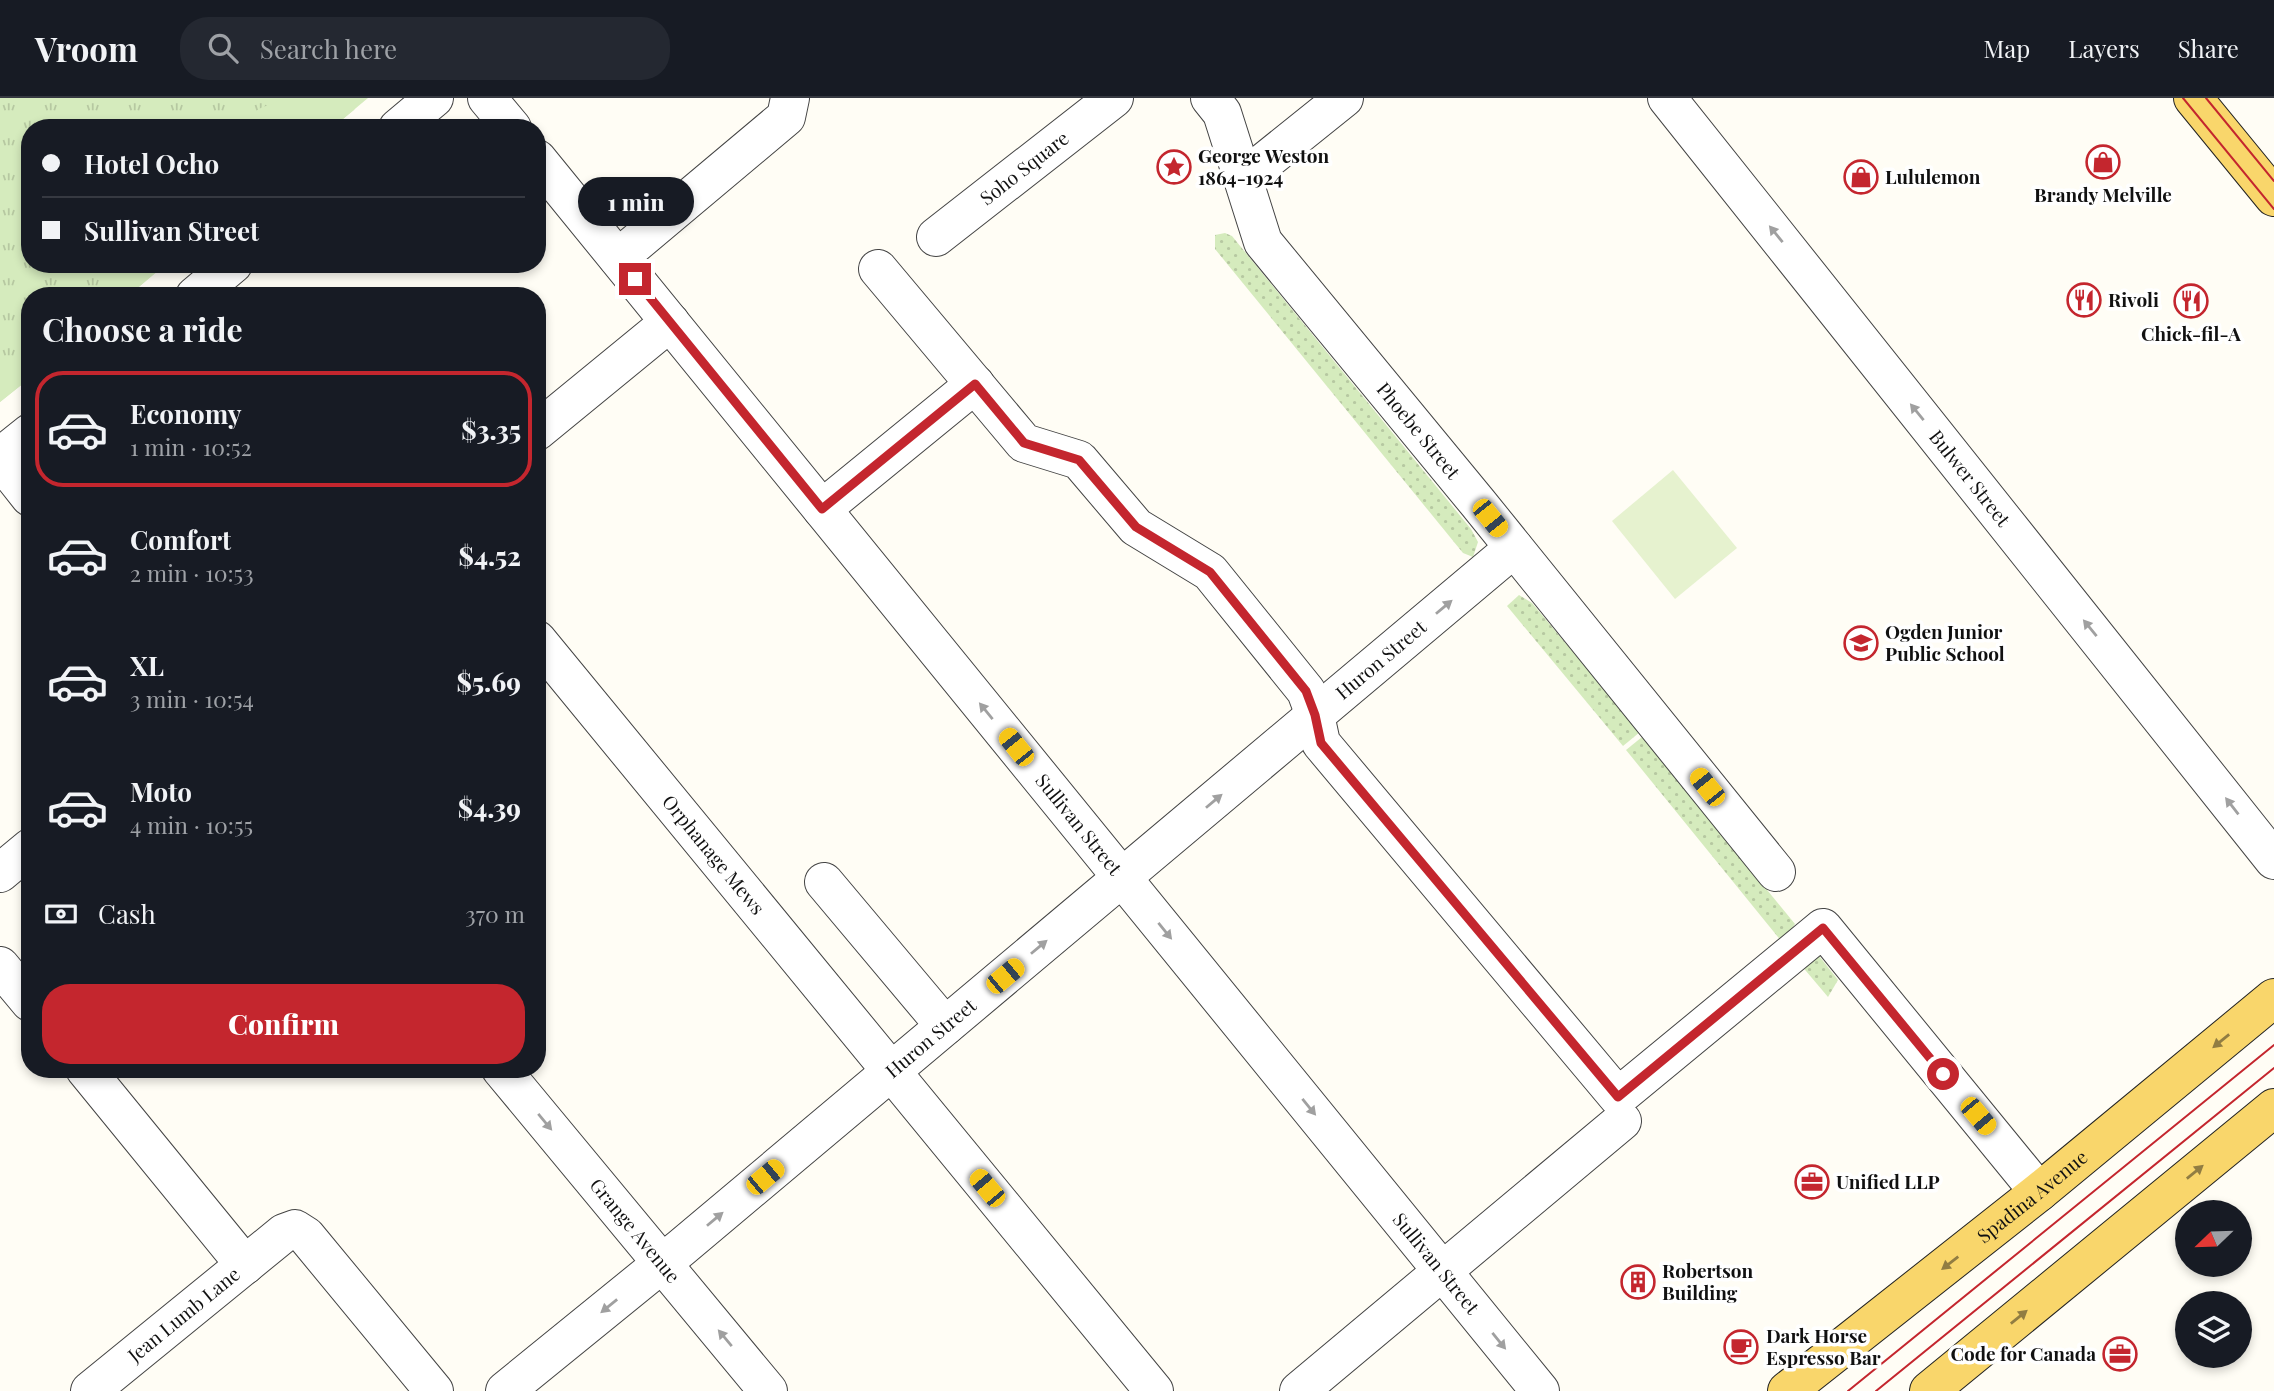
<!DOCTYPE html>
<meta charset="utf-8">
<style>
:root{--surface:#171b24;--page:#242831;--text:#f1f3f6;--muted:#9ea1a6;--line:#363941;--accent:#c4262e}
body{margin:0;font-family:"Playfair Display",serif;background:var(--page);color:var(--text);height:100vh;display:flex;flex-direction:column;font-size:26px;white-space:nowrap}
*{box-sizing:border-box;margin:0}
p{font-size:23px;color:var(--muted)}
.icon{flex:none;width:38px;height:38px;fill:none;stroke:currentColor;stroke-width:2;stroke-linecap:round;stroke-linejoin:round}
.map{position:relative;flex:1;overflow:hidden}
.details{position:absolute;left:21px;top:189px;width:525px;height:791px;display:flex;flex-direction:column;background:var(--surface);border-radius:28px;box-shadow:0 4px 10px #0003}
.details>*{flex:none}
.hud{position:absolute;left:21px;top:21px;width:525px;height:154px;border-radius:28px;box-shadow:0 4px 10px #0003;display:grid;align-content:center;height:154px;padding:0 21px;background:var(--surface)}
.needle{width:46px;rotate:247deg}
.tools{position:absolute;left:2175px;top:1102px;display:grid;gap:14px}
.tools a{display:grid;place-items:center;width:77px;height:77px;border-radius:50%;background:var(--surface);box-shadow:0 4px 10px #0003;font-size:35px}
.end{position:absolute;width:32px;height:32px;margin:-16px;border:9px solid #c4262e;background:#fff;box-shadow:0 0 0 4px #fff}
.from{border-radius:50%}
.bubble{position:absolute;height:49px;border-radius:24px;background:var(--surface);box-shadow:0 4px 10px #0003;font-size:23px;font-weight:800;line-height:49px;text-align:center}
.car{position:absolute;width:21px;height:42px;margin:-21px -10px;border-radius:9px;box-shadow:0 0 5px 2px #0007;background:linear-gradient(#f5c518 24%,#345 0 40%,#f5c518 0 76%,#345 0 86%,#f5c518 0)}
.hud b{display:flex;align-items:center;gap:24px;height:66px;font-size:26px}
.hud b+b{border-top:2px solid var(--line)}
.hud i{width:18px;height:18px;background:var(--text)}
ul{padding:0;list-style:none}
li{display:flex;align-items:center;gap:21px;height:116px;margin:0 14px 10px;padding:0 7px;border:4px solid transparent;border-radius:28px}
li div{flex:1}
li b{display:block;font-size:26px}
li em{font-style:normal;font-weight:800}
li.on{border-color:var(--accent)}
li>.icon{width:63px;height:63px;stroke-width:1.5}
h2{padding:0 21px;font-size:32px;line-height:84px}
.pay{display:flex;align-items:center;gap:18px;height:77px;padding:0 21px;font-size:26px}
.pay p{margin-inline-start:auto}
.button{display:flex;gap:14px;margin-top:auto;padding:14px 21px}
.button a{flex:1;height:80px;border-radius:28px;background:var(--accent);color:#fff;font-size:28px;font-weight:800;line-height:80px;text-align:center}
header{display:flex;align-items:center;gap:42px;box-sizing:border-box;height:98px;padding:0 35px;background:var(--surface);border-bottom:2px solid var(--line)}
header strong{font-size:33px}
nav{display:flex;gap:38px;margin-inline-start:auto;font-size:24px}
.search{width:490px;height:63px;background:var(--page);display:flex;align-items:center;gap:18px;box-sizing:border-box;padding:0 24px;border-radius:28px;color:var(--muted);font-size:26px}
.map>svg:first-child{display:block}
.grass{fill:url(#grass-dots)}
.park{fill:url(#park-tufts)}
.garden{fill:#d5ebbd}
.pitch{fill:#e6f2cf}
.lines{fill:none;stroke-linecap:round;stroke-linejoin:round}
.minor-casing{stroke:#444;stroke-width:40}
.major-casing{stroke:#222;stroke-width:40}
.minor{stroke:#fff;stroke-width:38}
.major{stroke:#f9d66b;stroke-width:38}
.tram{stroke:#c4262e;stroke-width:2}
.oneway{fill:#a0a0a0}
.oneway2{fill:#917d42}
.route{stroke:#c4262e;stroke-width:9}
.labels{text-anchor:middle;stroke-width:7;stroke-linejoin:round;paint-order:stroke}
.poi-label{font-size:19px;font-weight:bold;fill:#111;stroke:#fff;text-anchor:start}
.street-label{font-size:19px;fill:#111;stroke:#fff}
</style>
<header>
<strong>Vroom</strong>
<div class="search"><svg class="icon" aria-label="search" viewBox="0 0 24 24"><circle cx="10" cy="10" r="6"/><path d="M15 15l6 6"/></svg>Search here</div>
<nav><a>Map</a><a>Layers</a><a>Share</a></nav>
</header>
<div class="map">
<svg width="2274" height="1293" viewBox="0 0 2274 1293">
<defs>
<pattern id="grass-dots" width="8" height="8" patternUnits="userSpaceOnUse" patternTransform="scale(1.75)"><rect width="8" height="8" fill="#d5ebbd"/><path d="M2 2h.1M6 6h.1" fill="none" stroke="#b6c8a1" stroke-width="1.8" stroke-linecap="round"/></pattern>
<pattern id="park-tufts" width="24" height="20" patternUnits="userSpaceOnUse" patternTransform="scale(1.75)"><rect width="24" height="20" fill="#d5ebbd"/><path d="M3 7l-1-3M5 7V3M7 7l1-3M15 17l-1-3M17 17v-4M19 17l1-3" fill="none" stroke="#b6c8a1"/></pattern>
</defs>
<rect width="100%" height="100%" fill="#fffdf5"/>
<g class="grass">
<path d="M1225 135 1232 138 1471 431 1478 444 1473 459 1463 455 1215 151V137Z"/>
<path d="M1519 497 1532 505 1640 634 1623 648 1507 508Z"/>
<path d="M1642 639 1795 826 1782 844 1626 652Z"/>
<path d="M1816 854 1838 882 1828 899 1795 860Z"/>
</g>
<path class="park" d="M0 0H368L332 30H30V166H166L128 198H30V280L0 304Z"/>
<g class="garden">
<path d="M283 0H362L354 12 332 30H247C257 3 264 13 283 0Z"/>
<path d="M96 166H166L128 198H85L98 188 100 178Z"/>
<path d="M30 246V280L0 304V260C10 262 25 254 30 246Z"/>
</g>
<path class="pitch" d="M1673 372 1737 450 1675 501 1612 423Z"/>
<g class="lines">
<defs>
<g id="minor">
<path d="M487 0 512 30"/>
<path id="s1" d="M1210 0 1222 15 1263 144 1478 405 1776 774"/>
<path id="s2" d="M1667 0 2274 762"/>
<path d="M398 30 434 0"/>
<path id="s3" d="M537 61 1540 1293"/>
<path d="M1243 81 1344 0"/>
<path id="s4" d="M936 139 1114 0"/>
<path d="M618 160 786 19 790 0"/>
<path d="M878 171 1024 345 1079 362 1136 429 1210 474 1306 593 1315 617 1321 645 1618 999 1823 830 2039 1094"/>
<path d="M195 198 233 166"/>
<path d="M537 333 670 224"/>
<path d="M0 359 30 335"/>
<path d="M0 361 30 399"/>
<path d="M822 411 975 286"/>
<path id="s5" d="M537 542 1154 1293"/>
<path d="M0 775 30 750"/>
<path d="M824 784 945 928"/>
<path d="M0 868 30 904"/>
<path d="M85 971 245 1167"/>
<path id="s6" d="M501 971 768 1293"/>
<path id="s7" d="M90 1293 284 1135 295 1131 306 1138 434 1293"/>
<path id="s8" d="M505 1293 681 1150 1514 450"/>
<path d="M1299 1293 1622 1023"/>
</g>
<g id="major">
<path d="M2193 0 2274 99"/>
<path id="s9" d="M1787 1293 2039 1094 2274 900"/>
<path d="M1929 1293 2274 1010"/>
</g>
</defs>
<use href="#minor" class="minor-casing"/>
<use href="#major" class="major-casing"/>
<use href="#minor" class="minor"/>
<use href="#major" class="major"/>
<g class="tram">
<path d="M2183 0 2274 111"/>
<path d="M2206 0 2274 83"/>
<path d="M1848 1293 2274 947"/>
<path d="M1876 1293 2274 970"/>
</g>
</g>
<defs><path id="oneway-solid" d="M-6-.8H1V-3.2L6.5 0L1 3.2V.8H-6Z" transform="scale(1.75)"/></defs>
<g class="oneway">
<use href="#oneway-solid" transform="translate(1776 136) rotate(-129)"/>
<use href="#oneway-solid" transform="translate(1917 314) rotate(-129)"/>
<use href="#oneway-solid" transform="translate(1444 509) rotate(-40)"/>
<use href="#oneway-solid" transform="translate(2090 530) rotate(-129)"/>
<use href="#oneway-solid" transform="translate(986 613) rotate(-129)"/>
<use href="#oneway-solid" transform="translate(1214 703) rotate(-40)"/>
<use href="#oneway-solid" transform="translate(2232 708) rotate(-128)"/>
<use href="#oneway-solid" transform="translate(1165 833) rotate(51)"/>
<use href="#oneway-solid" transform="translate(1039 849) rotate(-40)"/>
<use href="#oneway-solid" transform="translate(1309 1009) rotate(51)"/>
<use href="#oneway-solid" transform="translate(545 1024) rotate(50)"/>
<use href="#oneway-solid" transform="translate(715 1121) rotate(-40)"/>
<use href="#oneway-solid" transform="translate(609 1208) rotate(141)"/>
<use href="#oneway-solid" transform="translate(725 1240) rotate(-130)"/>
<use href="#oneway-solid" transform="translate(1499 1243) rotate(51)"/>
</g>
<g class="oneway2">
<use href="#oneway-solid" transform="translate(2221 943) rotate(141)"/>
<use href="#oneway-solid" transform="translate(2195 1074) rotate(-39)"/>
<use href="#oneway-solid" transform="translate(1950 1165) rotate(142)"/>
<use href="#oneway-solid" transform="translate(2019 1219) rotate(-39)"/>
</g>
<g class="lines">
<path class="route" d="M635 181 822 411 975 286 1024 345 1079 362 1136 429 1210 474 1306 593 1315 617 1321 645 1618 999 1823 830 1943 976"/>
</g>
<defs>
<symbol id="shop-ring" viewBox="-11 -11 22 22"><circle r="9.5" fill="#fff" stroke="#c4262e" stroke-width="1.5"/><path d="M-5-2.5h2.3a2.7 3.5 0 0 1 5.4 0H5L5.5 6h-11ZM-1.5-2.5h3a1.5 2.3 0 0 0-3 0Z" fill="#c4262e"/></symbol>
<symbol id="sight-ring" viewBox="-11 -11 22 22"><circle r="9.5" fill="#fff" stroke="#c4262e" stroke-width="1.5"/><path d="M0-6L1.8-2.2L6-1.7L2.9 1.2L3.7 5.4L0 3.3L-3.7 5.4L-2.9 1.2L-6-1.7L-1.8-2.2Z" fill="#c4262e"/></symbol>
<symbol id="restaurant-ring" viewBox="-11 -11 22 22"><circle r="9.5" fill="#fff" stroke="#c4262e" stroke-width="1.5"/><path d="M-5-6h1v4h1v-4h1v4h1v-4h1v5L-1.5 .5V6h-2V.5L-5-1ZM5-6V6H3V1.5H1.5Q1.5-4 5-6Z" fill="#c4262e"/></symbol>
<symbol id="school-ring" viewBox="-11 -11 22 22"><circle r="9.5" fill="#fff" stroke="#c4262e" stroke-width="1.5"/><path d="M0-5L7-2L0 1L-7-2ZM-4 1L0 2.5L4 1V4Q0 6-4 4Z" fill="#c4262e"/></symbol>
<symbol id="office-ring" viewBox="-11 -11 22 22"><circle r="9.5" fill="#fff" stroke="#c4262e" stroke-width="1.5"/><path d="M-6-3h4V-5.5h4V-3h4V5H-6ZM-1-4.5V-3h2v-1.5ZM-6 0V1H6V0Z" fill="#c4262e"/></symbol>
<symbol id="building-ring" viewBox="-11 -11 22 22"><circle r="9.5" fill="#fff" stroke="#c4262e" stroke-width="1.5"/><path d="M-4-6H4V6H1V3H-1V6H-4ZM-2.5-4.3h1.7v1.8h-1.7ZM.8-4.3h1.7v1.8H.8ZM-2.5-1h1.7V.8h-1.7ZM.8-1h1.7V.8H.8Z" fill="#c4262e"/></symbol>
<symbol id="cafe-ring" viewBox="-11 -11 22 22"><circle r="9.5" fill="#fff" stroke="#c4262e" stroke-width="1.5"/><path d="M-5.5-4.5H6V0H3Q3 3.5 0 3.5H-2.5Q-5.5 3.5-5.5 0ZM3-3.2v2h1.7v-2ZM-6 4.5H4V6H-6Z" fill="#c4262e"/></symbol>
</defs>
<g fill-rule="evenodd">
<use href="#shop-ring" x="2084" y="45" width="38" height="38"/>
<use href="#sight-ring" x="1155" y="50" width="38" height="38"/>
<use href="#shop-ring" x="1842" y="60" width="38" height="38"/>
<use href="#restaurant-ring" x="2065" y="183" width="38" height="38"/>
<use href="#restaurant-ring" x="2172" y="184" width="38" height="38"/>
<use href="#school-ring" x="1842" y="526" width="38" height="38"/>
<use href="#office-ring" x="1793" y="1065" width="38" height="38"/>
<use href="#building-ring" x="1619" y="1165" width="38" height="38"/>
<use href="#cafe-ring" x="1722" y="1230" width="38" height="38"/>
<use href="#office-ring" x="2101" y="1237" width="38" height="38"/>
</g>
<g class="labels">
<g class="poi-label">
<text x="1198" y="65">George Weston<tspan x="1198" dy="22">1864-1924</tspan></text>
<text x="1885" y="86">Lululemon</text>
<text x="2103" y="104" text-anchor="middle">Brandy Melville</text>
<text x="2108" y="209">Rivoli</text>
<text x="2191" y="243" text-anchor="middle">Chick-fil-A</text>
<text x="1885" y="541">Ogden Junior<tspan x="1885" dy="22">Public School</tspan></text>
<text x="1836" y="1091">Unified LLP</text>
<text x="1662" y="1180">Robertson<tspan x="1662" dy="22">Building</tspan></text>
<text x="1766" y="1245">Dark Horse<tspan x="1766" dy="22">Espresso Bar</tspan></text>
<text x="2096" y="1263" text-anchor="end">Code for Canada</text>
</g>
<g class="street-label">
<text dy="7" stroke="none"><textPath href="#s4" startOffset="112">Soho Square</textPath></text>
<text dy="7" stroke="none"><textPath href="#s1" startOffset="399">Phoebe Street</textPath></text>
<text dy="7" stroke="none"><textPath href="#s2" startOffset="486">Bulwer Street</textPath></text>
<text dy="7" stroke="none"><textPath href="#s8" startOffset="1141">Huron Street</textPath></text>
<text dy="7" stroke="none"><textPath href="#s3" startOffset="858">Sullivan Street</textPath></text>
<text dy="7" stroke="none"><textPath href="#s5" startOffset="278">Orphanage Mews</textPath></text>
<text dy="7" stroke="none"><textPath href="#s8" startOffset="553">Huron Street</textPath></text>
<text dy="7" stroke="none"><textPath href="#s9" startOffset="313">Spadina Avenue</textPath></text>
<text dy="7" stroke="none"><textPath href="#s6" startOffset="210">Grange Avenue</textPath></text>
<text dy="7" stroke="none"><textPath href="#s3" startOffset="1424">Sullivan Street</textPath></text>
<text dy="7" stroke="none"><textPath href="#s7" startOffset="121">Jean Lumb Lane</textPath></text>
</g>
</g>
</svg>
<div class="tools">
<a><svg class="needle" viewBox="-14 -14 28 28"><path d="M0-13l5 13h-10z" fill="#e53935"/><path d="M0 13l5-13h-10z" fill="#9ea1a6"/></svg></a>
<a><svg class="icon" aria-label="layers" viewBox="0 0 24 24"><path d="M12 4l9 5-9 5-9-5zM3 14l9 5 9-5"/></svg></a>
</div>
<i class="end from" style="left:1943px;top:976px"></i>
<i class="end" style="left:635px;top:181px"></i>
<div class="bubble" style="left:578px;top:79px;width:116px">1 min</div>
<i class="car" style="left:1490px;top:420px;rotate:141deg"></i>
<i class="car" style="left:1016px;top:649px;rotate:321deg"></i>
<i class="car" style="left:1707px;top:689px;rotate:321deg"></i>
<i class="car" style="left:1005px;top:878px;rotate:50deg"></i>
<i class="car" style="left:1978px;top:1018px;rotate:140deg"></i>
<i class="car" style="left:765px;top:1079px;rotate:50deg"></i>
<i class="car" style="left:987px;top:1090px;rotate:320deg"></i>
<div class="hud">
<b><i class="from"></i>Hotel Ocho</b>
<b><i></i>Sullivan Street</b>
</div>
<section class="details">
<h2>Choose a ride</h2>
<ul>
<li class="on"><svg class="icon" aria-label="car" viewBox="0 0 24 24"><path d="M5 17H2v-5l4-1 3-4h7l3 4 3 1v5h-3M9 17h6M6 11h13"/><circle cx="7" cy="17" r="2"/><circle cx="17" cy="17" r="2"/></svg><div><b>Economy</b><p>1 min · 10:52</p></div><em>$3.35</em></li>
<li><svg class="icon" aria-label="car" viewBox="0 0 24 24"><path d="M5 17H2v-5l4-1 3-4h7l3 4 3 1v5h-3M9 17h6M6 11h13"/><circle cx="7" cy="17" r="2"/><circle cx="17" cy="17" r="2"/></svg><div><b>Comfort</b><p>2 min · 10:53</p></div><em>$4.52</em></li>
<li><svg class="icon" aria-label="car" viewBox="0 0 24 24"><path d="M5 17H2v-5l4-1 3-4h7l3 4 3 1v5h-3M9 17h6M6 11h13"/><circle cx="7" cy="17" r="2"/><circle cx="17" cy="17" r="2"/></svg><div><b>XL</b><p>3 min · 10:54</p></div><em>$5.69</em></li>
<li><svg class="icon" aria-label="car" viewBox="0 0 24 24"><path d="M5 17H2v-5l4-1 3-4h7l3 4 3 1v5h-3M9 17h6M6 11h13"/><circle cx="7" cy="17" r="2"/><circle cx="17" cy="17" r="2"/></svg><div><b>Moto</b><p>4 min · 10:55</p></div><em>$4.39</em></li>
</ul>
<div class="pay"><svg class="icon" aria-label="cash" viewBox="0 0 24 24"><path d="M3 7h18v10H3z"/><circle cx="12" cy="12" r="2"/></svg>Cash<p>370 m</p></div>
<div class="button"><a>Confirm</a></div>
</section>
</div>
